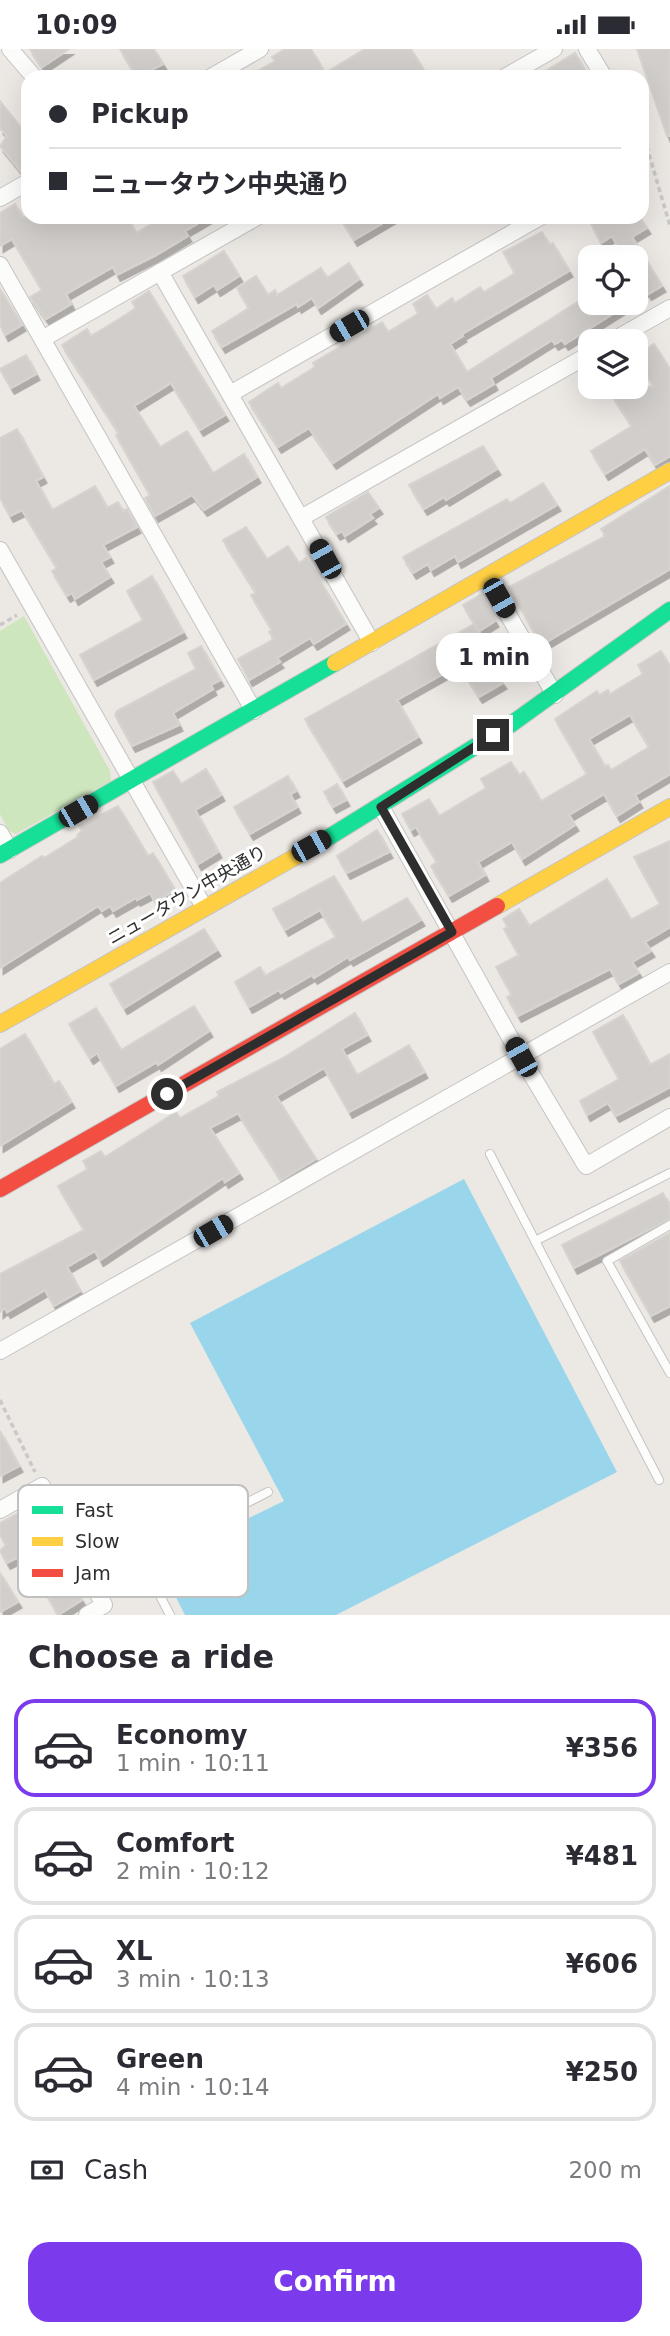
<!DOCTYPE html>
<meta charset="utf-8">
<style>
:root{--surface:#fff;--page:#f7f7f7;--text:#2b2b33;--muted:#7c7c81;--line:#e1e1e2;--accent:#7c3aed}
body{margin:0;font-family:"DejaVu Sans","Noto Sans JP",sans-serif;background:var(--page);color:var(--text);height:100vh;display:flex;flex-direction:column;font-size:26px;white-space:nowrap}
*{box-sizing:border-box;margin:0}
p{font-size:23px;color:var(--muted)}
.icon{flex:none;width:38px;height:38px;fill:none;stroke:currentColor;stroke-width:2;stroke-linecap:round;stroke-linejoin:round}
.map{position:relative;height:1566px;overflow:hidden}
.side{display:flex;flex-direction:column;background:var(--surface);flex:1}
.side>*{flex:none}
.top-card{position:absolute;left:21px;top:21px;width:628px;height:154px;border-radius:21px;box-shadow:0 7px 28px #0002;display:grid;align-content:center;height:154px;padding:0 28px;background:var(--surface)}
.controls{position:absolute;left:578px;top:196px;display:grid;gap:14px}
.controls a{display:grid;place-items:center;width:70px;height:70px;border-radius:14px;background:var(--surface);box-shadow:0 7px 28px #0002;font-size:35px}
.end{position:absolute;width:32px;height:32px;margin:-16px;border:9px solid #2e2e2e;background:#fff;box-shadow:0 0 0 4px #fff}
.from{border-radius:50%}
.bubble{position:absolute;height:49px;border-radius:21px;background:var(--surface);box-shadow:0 7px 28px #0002;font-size:23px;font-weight:700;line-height:49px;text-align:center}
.car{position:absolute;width:21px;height:42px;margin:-21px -10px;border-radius:9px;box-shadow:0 0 5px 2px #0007;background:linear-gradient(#222 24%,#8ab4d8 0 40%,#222 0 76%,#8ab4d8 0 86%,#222 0)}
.top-card b{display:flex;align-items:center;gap:24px;height:66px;font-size:26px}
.top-card b+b{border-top:2px solid var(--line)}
.top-card i{width:18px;height:18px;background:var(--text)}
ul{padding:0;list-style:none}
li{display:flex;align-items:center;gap:21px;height:98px;margin:0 14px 10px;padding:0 14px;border:4px solid var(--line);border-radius:21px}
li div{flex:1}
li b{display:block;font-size:26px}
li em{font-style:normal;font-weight:700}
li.current{border-color:var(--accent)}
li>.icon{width:63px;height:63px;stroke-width:1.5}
h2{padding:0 28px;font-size:32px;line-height:84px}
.pay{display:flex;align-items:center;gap:18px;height:77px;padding:0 28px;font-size:26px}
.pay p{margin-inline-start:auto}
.action{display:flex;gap:14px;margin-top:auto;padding:14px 28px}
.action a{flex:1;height:80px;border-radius:21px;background:var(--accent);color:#fff;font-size:28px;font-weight:700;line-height:80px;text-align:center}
.status{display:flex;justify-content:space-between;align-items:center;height:49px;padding:0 35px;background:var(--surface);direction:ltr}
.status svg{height:19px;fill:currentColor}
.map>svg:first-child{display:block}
.green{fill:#cee6be}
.water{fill:#99d6ec}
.building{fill:#d1cecb;stroke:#d7d4d0;stroke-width:2;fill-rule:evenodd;filter:url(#shadow)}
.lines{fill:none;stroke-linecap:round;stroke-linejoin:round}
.lane-casing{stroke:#c5c4c5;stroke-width:10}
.street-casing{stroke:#c5c4c5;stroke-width:18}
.fast-casing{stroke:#c5c4c5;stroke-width:18}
.slow-casing{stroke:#c5c4c5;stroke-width:18}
.jam-casing{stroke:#c5c4c5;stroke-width:18}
.path{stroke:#c9c9c8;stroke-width:3.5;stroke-dasharray:5 3.5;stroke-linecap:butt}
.lane{stroke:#fcfcfb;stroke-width:8}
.street{stroke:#fcfcfb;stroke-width:16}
.fast{stroke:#16e098;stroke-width:16}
.slow{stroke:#ffcf43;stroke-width:16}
.jam{stroke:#f24e42;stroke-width:16}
.route{stroke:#2e2e2e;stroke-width:9}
.labels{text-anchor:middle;stroke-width:6;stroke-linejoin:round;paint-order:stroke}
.street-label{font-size:18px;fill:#2e2e2e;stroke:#fff}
.key{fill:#fff;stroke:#c0c0c0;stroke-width:2}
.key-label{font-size:19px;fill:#2e2e2e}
</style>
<div class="status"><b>10:09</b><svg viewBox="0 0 49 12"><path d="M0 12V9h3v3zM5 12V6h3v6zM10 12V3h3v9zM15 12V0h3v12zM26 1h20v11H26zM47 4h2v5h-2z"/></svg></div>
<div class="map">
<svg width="670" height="1566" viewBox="0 0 670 1566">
<defs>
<filter id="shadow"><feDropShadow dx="3.5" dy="6" stdDeviation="0" flood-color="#0004"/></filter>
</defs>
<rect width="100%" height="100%" fill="#ece8e4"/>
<path class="green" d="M24 567 110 722 111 732 16 785 9 782 0 765V582Z"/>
<path class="water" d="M464 1130 617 1423 336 1566H185L158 1513 284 1452 190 1274Z"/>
<g class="building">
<path d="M30 0H69L42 18Z"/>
<path d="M120 0H154L163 15 137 28Z"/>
<path d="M285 0H311L325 24 365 0H411L428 28H247L275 12 272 8Z"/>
<path d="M637 0H670V87H667Z"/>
<path d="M575 4 589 28H536Z"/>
<path d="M0 52 28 87V123L22 124 0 97 7 87 0 79Z"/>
<path d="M15 155 22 168H127L136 184 163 168H209L185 182 188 187 156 206 117 226 113 218 66 245 71 255 46 270 30 248 42 241 12 190 0 197V164Z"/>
<path d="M340 168H393L354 191Z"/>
<path d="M599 168H640L647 179 632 188 662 237 648 245 646 241 635 248V202L624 208 612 187 601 194 590 173Z"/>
<path d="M542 183 549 196 553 194 569 222 462 285 463 287 450 295 467 323 590 245V254H630L565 295 562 291 555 295 552 291 491 329 494 335 467 351 458 338 440 349 438 345 333 414 309 379 278 398 249 353 278 334 281 339 315 318 313 314 382 273 388 283 419 264 413 255 427 246 436 260 452 249 455 254 480 238 484 243 515 224 503 203Z"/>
<path d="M224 202 239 227 217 241 214 236 195 248 183 227Z"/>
<path d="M349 214 359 230 318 259 312 249 298 258 297 255 222 298 212 282 249 259 237 239 256 227 268 246 275 241 277 246 321 219 327 229Z"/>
<path d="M0 240 22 276 5 286 0 276Z"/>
<path d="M149 242 225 366 200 381 171 334 134 357 160 398 187 382 213 424 244 405 257 428 204 461 192 446 155 467 145 449 150 446 116 386 119 384 62 296 87 280 91 287 119 270 136 259 132 253Z"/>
<path d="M654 295 670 320V407L655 416 645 400 605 425 591 402 632 377 607 338H654L635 307Z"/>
<path d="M26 306 36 325 11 339 0 320Z"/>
<path d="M17 380 43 428 36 432 52 461 95 437 107 459 118 453 123 462 127 460 137 478 103 496 110 508 101 513 110 528 75 550 72 544 67 547 52 522 57 519 22 461 10 467 0 449V389Z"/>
<path d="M483 397 497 420 446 451 444 448 424 460 409 436Z"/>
<path d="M543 434 557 456 458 513 455 507 431 521 428 515 413 524 403 508 507 450 510 454Z"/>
<path d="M670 437V520L541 596 509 538 606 487 601 480Z"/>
<path d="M368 443 379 459 370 465 373 469 345 487 342 482 337 485 326 468Z"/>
<path d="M246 478 267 510 288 497 299 514 306 509 346 575 314 595 310 589 277 609 280 613 249 631 238 610 274 590 269 583 272 581 251 546 256 544 223 491Z"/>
<path d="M152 527 183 583 94 631 80 606 143 571 127 542Z"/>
<path d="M480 546 495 572 479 582 463 556Z"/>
<path d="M474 575 503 622 497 626 503 634 479 648 459 616 397 651 418 688 343 732 305 670Z"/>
<path d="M201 597 220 631 211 636 213 640 173 664 179 676 132 697 115 666 117 662 196 620 188 604Z"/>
<path d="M661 602 670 618V725L635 746 639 753 617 767 604 745 569 766 575 776 522 810 512 793 478 813 485 826 449 847 431 817 437 813 416 778 411 781 402 765 429 750 439 767 486 739 481 730 511 713 519 726 524 723 541 752 587 725 555 670 597 642 599 646 608 641 610 645 643 625 638 616ZM630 666 649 698 611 721 608 716 605 718 589 690Z"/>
<path d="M206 720 221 746 195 761 218 803 198 815 153 733 173 722 181 735Z"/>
<path d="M288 727 296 742 290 745 297 758 250 785 234 758Z"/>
<path d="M337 735 346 751 333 758 324 743Z"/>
<path d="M118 757 148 807 153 804 175 841 155 853 150 844 137 851 136 849 113 862 110 857 102 862 98 857 0 919V834L42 807 44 809 78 788 77 786 82 782 79 777Z"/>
<path d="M377 781 389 803 347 824 337 807Z"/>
<path d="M670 792V878L645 893 651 902 632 913 639 924 619 935 610 920 518 967 507 948 512 946 496 918 519 906 504 880 508 878 503 870 519 860 529 877 607 830 631 871 660 855 634 808Z"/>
<path d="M334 827 362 874 407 849 421 871 350 911 348 908 314 929 312 926 281 944 279 941 249 958 235 933 260 918 265 927 336 888 320 861 285 881 273 860Z"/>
<path d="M204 880 217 901 124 959 110 935Z"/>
<path d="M194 957 209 982 158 1016 157 1013 116 1037 97 1004 90 1009 69 975 96 959 121 1001Z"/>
<path d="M355 964 367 986 342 1000 357 1026 409 996 424 1023 349 1063 324 1019 276 1047 316 1110 281 1131 238 1064 210 1079 239 1124 225 1133 223 1129 100 1211 95 1202 67 1218 80 1242 54 1257 45 1241 7 1263 5 1259 0 1263V1225L84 1181 58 1137 88 1120 83 1112 101 1102 105 1108 176 1063 180 1069 219 1047 217 1043 283 1009Z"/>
<path d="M623 966 650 1016 670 1005V1038L616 1067 608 1054 587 1066 580 1052 619 1030 593 983Z"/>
<path d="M25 985 54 1035 59 1032 71 1053 0 1097V1000Z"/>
<path d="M663 1144 670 1157V1170L574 1219 562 1196Z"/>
<path d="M670 1184V1257L651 1267 620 1212Z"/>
<path d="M0 1382 19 1417 0 1427Z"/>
<path d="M31 1457 66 1515 61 1518 82 1551 58 1566 24 1505 7 1514 0 1502 6 1496 0 1486V1474Z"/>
<path d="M0 1524 18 1553 0 1563Z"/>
</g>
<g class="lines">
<defs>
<g id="lane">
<path d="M490 1105 659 1431"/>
<path d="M670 1176 607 1212 670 1324"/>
<path d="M535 1192 670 1124"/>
<path d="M170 1566 140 1508 268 1443"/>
</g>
<g id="street">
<path d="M10 0 34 28"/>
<path d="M587 0 604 28"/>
<path d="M211 28 260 0"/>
<path d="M505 28 554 0"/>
<path d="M0 149 28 133"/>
<path d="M0 216 254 662"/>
<path d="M160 223 372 594"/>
<path d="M44 289 257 168"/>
<path d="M612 292 670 259"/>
<path d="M230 345 540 168"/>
<path d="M301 469 590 305"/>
<path d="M0 501 204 858"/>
<path d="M486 528 555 646"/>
<path d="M381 758 521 1008 586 1117 670 1068"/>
<path d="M0 784 10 801"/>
<path d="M0 1302 670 923"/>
<path d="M0 1461 42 1437 104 1556 87 1566"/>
</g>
<g id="fast">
<path d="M318 795 510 676 670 561"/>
<path d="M0 806 335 614"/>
</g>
<g id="slow">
<path d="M335 614 670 422"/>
<path d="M497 857 670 758"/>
<path d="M0 975 318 795"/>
</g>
<path id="jam" d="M0 1140 497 857"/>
</defs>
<use href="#lane" class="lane-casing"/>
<use href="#street" class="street-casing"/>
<use href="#fast" class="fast-casing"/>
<use href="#slow" class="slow-casing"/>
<use href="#jam" class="jam-casing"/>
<g class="path">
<path d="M642 81 670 177"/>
<path d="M0 576 17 566"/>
<path d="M0 1351 35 1423"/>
</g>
<use href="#lane" class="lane"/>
<use href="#street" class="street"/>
<use href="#fast" class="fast"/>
<use href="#slow" class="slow"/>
<use href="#jam" class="jam"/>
</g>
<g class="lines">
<path class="route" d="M167 1045 452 883 381 758 493 686"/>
</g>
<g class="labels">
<g class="street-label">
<text transform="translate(187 846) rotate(-30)" y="6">ニュータウン中央通り</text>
</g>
</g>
<rect x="18" y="1436" width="230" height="112" rx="10" class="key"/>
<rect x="32" y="1457" width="31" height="8" fill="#16e098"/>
<rect x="32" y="1488" width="31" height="9" fill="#ffcf43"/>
<rect x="32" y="1520" width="31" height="8" fill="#f24e42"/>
<g class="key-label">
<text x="75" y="1468">Fast</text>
<text x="75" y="1499">Slow</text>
<text x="75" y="1531">Jam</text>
</g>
</svg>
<div class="controls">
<a><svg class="icon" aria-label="locate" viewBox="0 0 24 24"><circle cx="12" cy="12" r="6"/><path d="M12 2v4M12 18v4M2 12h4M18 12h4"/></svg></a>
<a><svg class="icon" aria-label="layers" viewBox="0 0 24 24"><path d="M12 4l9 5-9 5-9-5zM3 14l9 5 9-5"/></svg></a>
</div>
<i class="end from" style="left:167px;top:1045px"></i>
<i class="end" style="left:493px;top:686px"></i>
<div class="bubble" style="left:436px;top:584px;width:116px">1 min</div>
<i class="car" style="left:349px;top:277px;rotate:240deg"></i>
<i class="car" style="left:325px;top:510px;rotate:331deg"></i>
<i class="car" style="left:499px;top:549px;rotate:150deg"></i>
<i class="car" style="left:78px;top:762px;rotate:60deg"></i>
<i class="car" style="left:311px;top:797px;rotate:61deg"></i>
<i class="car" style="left:521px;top:1008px;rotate:331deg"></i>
<i class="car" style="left:213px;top:1182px;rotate:60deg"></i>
<div class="top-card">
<b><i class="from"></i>Pickup</b>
<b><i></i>ニュータウン中央通り</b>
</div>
</div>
<section class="side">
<h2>Choose a ride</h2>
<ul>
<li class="current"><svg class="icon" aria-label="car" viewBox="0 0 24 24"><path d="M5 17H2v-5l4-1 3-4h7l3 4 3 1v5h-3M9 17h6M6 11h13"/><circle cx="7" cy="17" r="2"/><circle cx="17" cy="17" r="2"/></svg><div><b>Economy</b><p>1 min · 10:11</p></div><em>¥356</em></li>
<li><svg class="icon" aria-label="car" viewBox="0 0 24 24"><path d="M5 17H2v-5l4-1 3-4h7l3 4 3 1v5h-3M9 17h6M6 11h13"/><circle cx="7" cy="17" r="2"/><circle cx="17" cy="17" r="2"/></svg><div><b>Comfort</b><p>2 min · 10:12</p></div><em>¥481</em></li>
<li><svg class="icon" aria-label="car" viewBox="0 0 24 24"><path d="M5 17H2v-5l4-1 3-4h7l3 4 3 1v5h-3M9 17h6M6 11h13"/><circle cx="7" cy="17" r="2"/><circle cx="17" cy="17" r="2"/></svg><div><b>XL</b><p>3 min · 10:13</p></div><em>¥606</em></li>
<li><svg class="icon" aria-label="car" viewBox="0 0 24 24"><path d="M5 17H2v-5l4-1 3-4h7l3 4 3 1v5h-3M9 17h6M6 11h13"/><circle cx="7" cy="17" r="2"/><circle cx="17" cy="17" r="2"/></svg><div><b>Green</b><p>4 min · 10:14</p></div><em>¥250</em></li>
</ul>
<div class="pay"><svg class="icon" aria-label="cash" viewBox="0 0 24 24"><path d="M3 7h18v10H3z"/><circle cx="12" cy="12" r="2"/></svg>Cash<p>200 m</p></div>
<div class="action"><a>Confirm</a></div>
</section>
